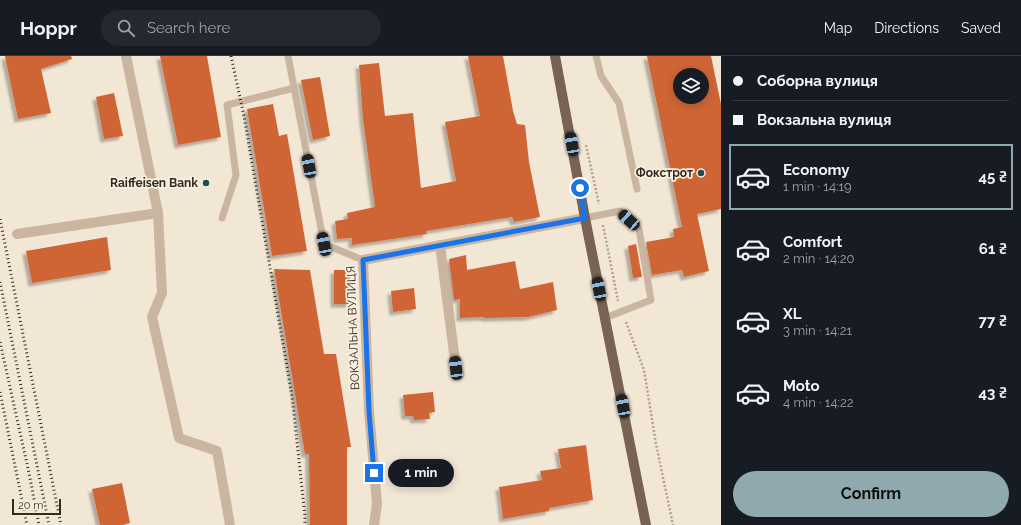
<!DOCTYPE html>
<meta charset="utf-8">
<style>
:root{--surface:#171b24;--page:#242831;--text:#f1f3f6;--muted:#9ea1a6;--line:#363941;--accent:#8fa9ae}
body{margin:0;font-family:Raleway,sans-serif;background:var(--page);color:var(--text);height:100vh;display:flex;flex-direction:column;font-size:15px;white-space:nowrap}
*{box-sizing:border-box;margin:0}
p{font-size:13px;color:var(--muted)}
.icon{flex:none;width:22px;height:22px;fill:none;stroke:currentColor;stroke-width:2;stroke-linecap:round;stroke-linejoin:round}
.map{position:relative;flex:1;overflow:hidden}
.sheet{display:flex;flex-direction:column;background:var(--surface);width:300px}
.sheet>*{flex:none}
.guide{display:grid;align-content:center;height:88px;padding:0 12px;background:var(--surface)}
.tools{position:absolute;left:673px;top:12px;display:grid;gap:8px}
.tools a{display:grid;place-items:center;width:36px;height:36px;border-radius:50%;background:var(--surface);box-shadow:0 2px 10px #0003;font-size:20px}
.scale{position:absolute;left:12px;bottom:10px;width:49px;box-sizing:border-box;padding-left:4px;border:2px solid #342a24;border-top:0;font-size:11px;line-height:14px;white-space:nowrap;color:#342a24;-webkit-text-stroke:3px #faf0e0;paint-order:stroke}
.end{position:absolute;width:18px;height:18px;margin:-9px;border:5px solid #1a73e8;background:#fff;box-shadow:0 0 0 2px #fff}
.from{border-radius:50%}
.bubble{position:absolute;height:28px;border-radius:14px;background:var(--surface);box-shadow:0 2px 10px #0003;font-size:13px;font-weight:700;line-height:28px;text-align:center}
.car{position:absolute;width:12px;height:24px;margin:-12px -6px;border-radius:5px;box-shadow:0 0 3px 1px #0007;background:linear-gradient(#222 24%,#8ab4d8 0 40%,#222 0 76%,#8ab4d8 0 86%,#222 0)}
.guide b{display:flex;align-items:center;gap:14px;height:38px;font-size:15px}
.guide b+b{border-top:1px solid var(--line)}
.guide i{width:10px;height:10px;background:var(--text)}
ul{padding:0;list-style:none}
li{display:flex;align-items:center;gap:12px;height:66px;margin:0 8px 6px;padding:0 4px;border:2px solid transparent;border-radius:0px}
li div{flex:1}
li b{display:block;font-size:15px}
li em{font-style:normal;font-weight:700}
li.current{border-color:var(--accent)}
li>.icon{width:36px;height:36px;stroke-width:1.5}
.button{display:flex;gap:8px;margin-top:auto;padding:8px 12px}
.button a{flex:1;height:46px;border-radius:24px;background:var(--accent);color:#111;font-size:16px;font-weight:700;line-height:46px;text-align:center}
header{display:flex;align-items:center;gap:24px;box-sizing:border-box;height:56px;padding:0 20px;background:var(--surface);border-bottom:1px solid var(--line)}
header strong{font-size:19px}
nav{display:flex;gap:22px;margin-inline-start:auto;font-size:14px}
.search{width:280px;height:36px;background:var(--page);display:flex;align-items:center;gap:10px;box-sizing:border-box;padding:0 14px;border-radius:22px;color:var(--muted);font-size:15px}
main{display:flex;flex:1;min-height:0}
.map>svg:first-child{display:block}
.building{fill:#cf6535;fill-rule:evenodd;filter:url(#shadow)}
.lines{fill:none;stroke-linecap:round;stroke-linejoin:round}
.path{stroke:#b6a08a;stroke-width:2.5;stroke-dasharray:2 2;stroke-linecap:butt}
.lane{stroke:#cab6a0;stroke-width:7}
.street{stroke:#cab6a0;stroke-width:10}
.primary{stroke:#776253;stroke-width:10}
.rail{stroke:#342a24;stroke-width:3;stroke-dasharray:1 3;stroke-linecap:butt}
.route{stroke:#1a73e8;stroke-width:5}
.poi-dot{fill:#174f57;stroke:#faf0e0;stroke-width:1.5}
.labels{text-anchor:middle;stroke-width:3.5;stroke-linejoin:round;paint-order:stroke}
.poi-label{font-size:12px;font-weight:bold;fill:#342a24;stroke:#faf0e0;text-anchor:end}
.street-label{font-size:12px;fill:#342a24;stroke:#faf0e0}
</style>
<header>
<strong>Hoppr</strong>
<div class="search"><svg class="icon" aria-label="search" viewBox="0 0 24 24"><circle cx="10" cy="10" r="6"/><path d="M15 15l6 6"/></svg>Search here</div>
<nav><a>Map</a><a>Directions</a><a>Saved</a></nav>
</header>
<main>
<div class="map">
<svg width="721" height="469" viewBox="0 0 721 469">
<defs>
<filter id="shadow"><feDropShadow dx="-3.5" dy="3.5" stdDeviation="1" flood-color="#0004"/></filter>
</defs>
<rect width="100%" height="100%" fill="#f2e6d4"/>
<g class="building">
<path d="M5 0H71L72 3 41 13 51 57 18 63Z"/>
<path d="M160 0H207L221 81 178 89Z"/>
<path d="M468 0H503L513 55 517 68 525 69 529 106 540 161 514 166 512 161 426 175 427 178 352 189V182L337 183 335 165 348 163 347 157 375 151 363 63 359 9 379 7 385 60 413 57 421 132 456 125 445 66 480 60Z"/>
<path d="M647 0H711L721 48V153L697 158 709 215 684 221 682 214 652 219 646 186 674 181 673 173 682 171ZM680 19H702V41H680Z"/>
<path d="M320 21 330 80 313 84 301 24Z"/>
<path d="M114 37 123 80 104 83 96 41Z"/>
<path d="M273 48 279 80 287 78 307 195 272 200 247 53Z"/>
<path d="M107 181 111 214 32 227 26 195Z"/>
<path d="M636 188 642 221 633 222 628 190Z"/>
<path d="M466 199 467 214 515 205 520 233 553 226 557 254 528 261 485 262 484 261 460 262V243L454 244 449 203Z"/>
<path d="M274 213 310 214 324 298H336L351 391H347V469H310L309 398H305Z"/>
<rect x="334" y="214" width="16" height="34"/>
<path d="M414 232 416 253 393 256 391 235Z"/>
<path d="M433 336 435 356 429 357 430 363 414 364 413 360H405L403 339Z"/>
<path d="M586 389 593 444 549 452V455L503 463 499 431 542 424 540 415 561 412 558 393Z"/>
<path d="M122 427 130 467 122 469H100L92 433Z"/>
</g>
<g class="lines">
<g class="path">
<path d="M586 89 599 148"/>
<path d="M603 169 618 245"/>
<path d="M626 266 644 314 656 388 673 469"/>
</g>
<g class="lane">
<path d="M288 0 324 188 363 204"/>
<path d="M596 0 601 20 619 47 637 133"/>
<path d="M222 162 236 119 227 49 294 32"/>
<path d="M585 162 620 155 639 173 651 244 605 262"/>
</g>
<g class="street">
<path d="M126 0 158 157 162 237 152 261 179 382 217 395 230 469"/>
<path d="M17 178 158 157"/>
<path d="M440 189 456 312"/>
<path d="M374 469 377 448 369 355 363 204 585 162"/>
</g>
<path class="primary" d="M555 0 585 162 646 469"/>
<g class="rail">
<path d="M231 0 244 60 292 340 305 460V469"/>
<path d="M0 163 61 469"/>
<path d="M0 226 49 469"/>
<path d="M0 286 29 417 39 469"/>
<path d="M0 336 27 469"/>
</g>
</g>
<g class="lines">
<path class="route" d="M374 417 369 355 363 204 585 162 580 132"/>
</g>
<g class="poi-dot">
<circle cx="701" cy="117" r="4"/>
<circle cx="206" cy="127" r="4"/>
</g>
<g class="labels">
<g class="poi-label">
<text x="693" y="121">Фокстрот</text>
<text x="198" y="131">Raiffeisen Bank</text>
</g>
<g class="street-label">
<text transform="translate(353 272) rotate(-92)" y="4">ВОКЗАЛЬНА ВУЛИЦЯ</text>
</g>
</g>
</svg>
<div class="tools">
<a><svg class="icon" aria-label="layers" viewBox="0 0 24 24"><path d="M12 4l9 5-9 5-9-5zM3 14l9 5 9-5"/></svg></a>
</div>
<div class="scale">20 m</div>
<i class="end from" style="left:580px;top:132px"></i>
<i class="end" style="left:374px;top:417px"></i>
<div class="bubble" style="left:388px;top:403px;width:66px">1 min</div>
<i class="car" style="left:572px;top:88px;rotate:350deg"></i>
<i class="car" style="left:309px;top:110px;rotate:349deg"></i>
<i class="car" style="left:629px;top:164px;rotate:312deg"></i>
<i class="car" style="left:324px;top:188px;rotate:349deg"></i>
<i class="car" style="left:599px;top:233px;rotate:349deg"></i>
<i class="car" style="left:456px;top:312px;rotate:353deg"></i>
<i class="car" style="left:623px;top:350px;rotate:349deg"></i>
</div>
<section class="sheet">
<div class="guide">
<b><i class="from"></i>Соборна вулиця</b>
<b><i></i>Вокзальна вулиця</b>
</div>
<ul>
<li class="current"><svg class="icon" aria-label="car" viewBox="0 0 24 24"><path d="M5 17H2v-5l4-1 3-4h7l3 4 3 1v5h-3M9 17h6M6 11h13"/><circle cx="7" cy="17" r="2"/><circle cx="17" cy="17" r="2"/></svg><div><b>Economy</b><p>1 min · 14:19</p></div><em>45 ₴</em></li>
<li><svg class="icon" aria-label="car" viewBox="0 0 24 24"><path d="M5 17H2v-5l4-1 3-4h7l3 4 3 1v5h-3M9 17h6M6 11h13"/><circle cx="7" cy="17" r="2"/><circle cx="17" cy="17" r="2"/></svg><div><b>Comfort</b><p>2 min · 14:20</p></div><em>61 ₴</em></li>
<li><svg class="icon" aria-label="car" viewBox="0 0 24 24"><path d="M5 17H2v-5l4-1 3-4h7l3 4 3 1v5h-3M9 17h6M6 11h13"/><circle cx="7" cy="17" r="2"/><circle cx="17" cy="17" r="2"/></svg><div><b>XL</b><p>3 min · 14:21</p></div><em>77 ₴</em></li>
<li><svg class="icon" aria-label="car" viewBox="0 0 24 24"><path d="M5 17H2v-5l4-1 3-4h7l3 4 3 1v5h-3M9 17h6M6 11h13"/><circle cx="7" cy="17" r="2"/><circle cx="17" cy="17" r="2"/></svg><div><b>Moto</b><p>4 min · 14:22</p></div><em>43 ₴</em></li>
</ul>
<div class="button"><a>Confirm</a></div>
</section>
</main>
